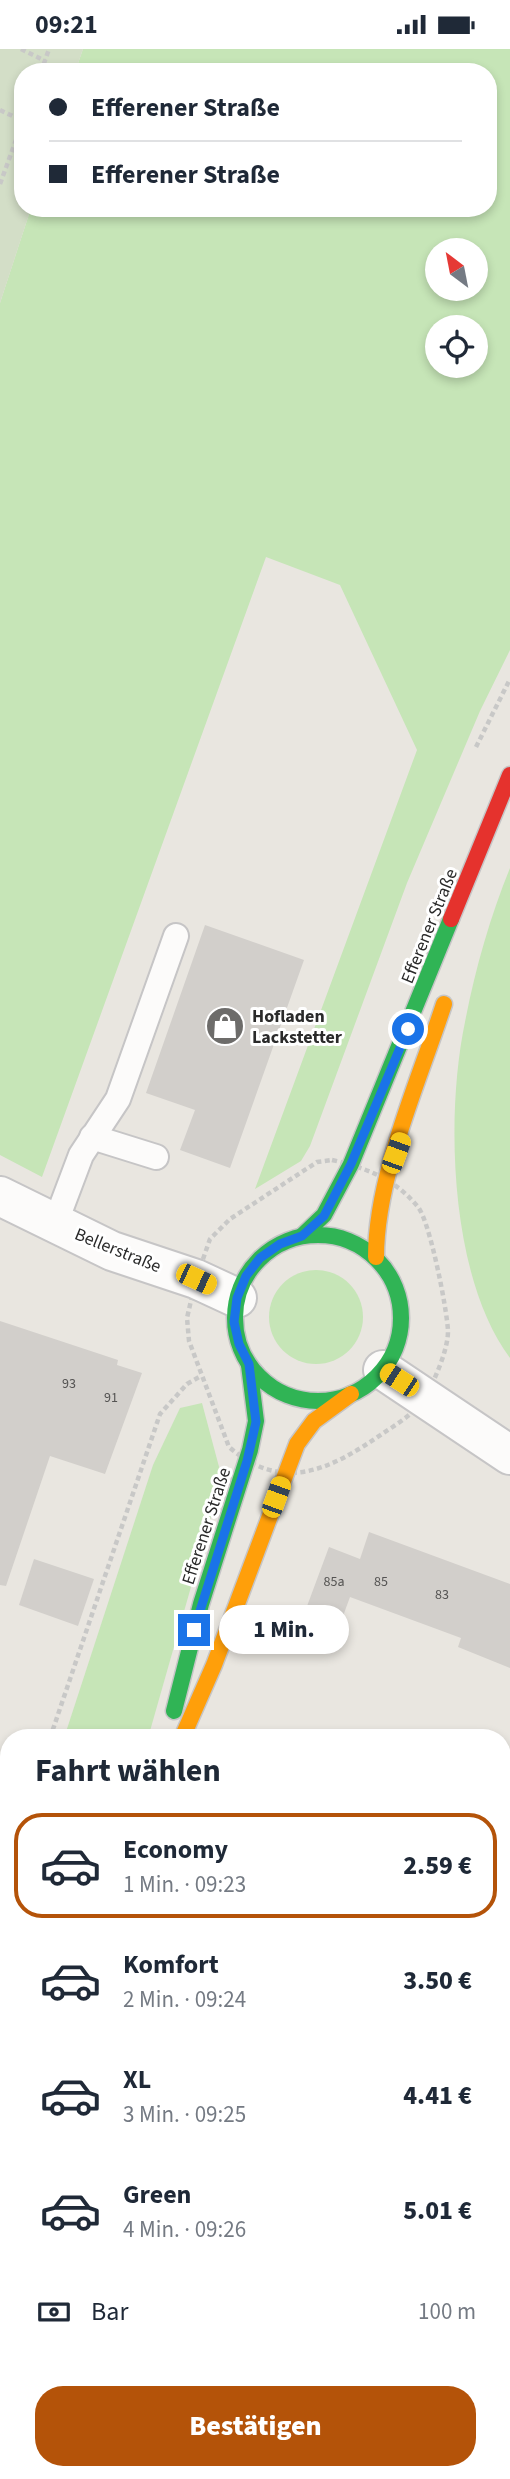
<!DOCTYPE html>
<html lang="de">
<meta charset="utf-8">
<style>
:root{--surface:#fff;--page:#f6f6f7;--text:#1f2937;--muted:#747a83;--line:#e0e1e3;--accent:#b45309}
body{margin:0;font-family:"Source Sans 3",sans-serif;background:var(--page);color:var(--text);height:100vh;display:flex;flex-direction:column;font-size:26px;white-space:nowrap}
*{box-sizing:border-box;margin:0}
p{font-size:23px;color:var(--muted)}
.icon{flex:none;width:38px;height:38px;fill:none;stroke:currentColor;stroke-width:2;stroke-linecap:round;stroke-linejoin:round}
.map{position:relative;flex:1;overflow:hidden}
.side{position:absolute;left:0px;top:1680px;width:511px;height:751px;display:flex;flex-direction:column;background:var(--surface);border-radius:28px 28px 0 0;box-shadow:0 4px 10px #0003}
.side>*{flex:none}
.guide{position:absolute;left:14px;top:14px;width:483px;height:154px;border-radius:28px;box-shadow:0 4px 10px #0003;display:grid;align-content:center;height:154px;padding:0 35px;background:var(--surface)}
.needle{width:46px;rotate:328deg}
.controls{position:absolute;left:425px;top:189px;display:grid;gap:14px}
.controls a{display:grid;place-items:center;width:63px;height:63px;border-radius:50%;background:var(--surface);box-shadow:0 4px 10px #0003;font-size:35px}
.end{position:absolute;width:32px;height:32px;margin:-16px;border:9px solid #1a73e8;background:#fff;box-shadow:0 0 0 4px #fff}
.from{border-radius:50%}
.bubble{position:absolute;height:49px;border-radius:24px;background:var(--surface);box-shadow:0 4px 10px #0003;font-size:23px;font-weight:800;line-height:49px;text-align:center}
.car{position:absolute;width:21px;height:42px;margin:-21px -10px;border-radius:9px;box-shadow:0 0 5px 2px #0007;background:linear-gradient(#f5c518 24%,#345 0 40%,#f5c518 0 76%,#345 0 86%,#f5c518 0)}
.guide b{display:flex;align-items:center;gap:24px;height:66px;font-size:26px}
.guide b+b{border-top:2px solid var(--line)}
.guide i{width:18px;height:18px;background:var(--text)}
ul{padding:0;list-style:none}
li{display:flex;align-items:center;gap:21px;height:105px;margin:0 14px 10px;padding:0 21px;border:4px solid transparent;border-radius:28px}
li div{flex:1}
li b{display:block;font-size:26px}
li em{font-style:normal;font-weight:800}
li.active{border-color:var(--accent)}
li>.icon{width:63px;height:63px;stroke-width:1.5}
h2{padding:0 35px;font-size:32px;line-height:84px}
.pay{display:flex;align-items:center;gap:18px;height:77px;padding:0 35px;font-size:26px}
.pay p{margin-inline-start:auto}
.cta{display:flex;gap:14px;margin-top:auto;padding:14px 35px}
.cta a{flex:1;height:80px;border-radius:28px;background:var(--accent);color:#fff;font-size:28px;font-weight:800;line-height:80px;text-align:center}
.status{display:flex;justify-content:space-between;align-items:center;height:49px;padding:0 35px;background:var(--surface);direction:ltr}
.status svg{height:19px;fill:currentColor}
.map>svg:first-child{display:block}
.green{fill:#c6e5b7;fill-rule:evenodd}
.cemetery{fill:#d3dec7}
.building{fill:#d2cfcb}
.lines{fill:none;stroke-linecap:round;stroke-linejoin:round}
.lane-casing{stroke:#c6c5c6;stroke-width:28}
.street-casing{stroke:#c6c5c6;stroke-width:42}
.fast-casing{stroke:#c6c5c6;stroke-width:19}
.slow-casing{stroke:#c6c5c6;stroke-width:19}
.jam-casing{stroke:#c6c5c6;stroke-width:19}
.path{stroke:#c8c8c7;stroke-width:4.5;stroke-dasharray:5 3.5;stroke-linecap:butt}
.lane{stroke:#fcfbfa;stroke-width:24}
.street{stroke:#fcfbfa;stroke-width:38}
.fast{stroke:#30b455;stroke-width:16}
.slow{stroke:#ff9f0a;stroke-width:16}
.jam{stroke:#e5322d;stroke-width:16}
.route{stroke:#1a73e8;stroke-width:9}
.labels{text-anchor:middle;stroke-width:6;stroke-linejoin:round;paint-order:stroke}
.number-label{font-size:14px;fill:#555453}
.street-label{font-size:18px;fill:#2a2a2a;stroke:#fff}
.poi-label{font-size:18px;font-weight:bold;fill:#2a2a2a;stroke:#fff;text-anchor:start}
</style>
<div class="status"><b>09:21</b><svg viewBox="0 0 49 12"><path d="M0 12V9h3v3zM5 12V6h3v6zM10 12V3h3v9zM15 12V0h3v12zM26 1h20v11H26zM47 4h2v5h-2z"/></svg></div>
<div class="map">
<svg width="510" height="2430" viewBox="0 0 510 2430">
<rect width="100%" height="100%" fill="#e9e6e0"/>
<g class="green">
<path d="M83 0H510V601L480 662 407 834 310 1097 301 1112 255 1140 417 701 340 536 266 508 42 1128 0 1106V254L31 159H488V23H75ZM438 201H476V240H438ZM438 278H476V317H438Z"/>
<path d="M510 819V1309C450 1229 445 1068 465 973 475 921 490 868 510 819Z"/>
<circle cx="316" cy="1268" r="47"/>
<path d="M202 1354 222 1429 148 1689H64L153 1416 180 1359Z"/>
<path d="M9 1858V2106L0 2132V1885Z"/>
</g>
<path class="cemetery" d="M0 0H83L75 23H23V159H31L0 254Z"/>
<g class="building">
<path d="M205 876 304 911 230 1119 180 1101 195 1061 146 1044Z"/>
<path d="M0 1272 118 1311 117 1316 142 1324 105 1425 50 1407 6 1537 0 1536Z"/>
<path d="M369 1483 510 1535V1619L458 1598 461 1589 350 1548 335 1589 300 1576 329 1498 360 1510Z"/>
<path d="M34 1510 94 1530 78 1577 19 1556Z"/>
</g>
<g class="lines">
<defs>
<g id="lane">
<path d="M92 1088 156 1108"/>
<path d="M55 1175 81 1106 118 1050 176 887"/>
</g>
<g id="street">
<path d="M0 1147 112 1202 196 1230 237 1249"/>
<path d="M383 1321 510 1406"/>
<path d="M502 2108 510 2111"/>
<path d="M502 2231 510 2210"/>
</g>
<g id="fast">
<circle cx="318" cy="1269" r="83"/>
<path d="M302 1187 324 1166 351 1115 451 870"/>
<path d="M174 1662 201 1555 250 1401 256 1372 249 1316"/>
<path d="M0 2204 9 2177"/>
</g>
<g id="slow">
<path d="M376 1208C376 1127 419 1032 444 955"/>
<path d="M182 1689 214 1616 297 1395 314 1372 351 1345"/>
</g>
<path id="jam" d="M451 870 510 726"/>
</defs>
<use href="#lane" class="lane-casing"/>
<use href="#street" class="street-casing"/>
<use href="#fast" class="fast-casing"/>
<use href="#slow" class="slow-casing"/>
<use href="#jam" class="jam-casing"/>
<g class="path">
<path d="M21 0 45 12"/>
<path d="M41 23 49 0"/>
<path d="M0 61 23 72"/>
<path d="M0 135 23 72"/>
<path d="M476 698 510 630"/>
<path d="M332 1111C367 1119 395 1130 418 1158 430 1173 447 1260 448 1282 448 1301 435 1330 426 1347 417 1363 397 1375 382 1385 331 1420 283 1445 229 1398L189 1292 187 1269 196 1230 210 1190 230 1170 317 1113Z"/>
<path d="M50 1689 160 1365 187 1335 201 1327"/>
<path d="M0 1844 9 1816"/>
<path d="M207 2422 232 2430"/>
</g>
<use href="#lane" class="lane"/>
<use href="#street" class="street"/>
<use href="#fast" class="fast"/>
<use href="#slow" class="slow"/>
<use href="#jam" class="jam"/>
</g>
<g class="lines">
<path class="route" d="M194 1581 247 1412 256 1373 249 1315 239 1295 234 1273 237 1249 246 1227 260 1209 280 1195 302 1187 324 1167 351 1115 408 980"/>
</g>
<defs>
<symbol id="shop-disc" viewBox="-11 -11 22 22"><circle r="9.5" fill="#6d6c6a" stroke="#fff"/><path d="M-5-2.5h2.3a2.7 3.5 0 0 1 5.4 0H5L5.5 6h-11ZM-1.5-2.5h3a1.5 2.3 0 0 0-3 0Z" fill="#fff"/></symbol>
</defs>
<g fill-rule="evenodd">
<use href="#shop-disc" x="203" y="955" width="44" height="44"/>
</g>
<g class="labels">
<g class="number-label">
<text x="69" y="1339">93</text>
<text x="111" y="1353">91</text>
<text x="334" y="1537">85a</text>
<text x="381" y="1537">85</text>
<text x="442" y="1550">83</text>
</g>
<g class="street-label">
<text transform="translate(429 877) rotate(-68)" y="6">Efferener Straße</text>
<text transform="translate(118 1201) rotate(22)" y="6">Bellerstraße</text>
<text transform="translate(206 1477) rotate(-72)" y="6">Efferener Straße</text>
</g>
<g class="poi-label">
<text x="252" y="973">Hofladen<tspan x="252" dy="21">Lackstetter</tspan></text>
</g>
</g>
</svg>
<div class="controls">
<a><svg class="needle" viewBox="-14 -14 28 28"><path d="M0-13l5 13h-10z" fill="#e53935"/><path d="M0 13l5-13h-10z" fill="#747a83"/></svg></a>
<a><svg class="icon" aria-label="locate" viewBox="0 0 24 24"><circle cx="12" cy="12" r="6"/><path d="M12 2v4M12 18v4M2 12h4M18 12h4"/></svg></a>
</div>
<i class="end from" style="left:408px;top:980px"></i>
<i class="end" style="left:194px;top:1581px"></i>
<div class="bubble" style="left:219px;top:1556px;width:130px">1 Min.</div>
<i class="car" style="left:396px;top:1104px;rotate:20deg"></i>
<i class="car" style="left:196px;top:1230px;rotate:115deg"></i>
<i class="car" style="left:399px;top:1331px;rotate:303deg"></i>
<i class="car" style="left:276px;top:1448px;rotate:20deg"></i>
<div class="guide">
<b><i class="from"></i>Efferener Straße</b>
<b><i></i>Efferener Straße</b>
</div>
<section class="side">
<h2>Fahrt wählen</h2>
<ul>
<li class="active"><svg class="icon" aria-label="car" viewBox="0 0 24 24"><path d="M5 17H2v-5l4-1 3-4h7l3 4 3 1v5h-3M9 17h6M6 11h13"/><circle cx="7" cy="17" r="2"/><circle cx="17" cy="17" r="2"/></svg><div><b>Economy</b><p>1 Min. · 09:23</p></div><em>2.59 €</em></li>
<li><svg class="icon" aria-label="car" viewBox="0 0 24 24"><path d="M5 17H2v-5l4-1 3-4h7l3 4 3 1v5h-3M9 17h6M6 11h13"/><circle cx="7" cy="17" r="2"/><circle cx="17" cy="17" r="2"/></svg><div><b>Komfort</b><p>2 Min. · 09:24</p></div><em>3.50 €</em></li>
<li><svg class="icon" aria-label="car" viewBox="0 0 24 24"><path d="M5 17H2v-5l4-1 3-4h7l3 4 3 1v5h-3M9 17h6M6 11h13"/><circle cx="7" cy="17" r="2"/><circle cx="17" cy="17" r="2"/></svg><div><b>XL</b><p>3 Min. · 09:25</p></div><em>4.41 €</em></li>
<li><svg class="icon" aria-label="car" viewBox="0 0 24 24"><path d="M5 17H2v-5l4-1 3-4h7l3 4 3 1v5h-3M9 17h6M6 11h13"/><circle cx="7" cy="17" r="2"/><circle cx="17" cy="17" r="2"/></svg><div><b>Green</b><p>4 Min. · 09:26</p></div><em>5.01 €</em></li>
</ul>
<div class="pay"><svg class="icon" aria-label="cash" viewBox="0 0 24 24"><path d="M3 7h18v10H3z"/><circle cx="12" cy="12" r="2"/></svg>Bar<p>100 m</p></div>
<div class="cta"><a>Bestätigen</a></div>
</section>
</div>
